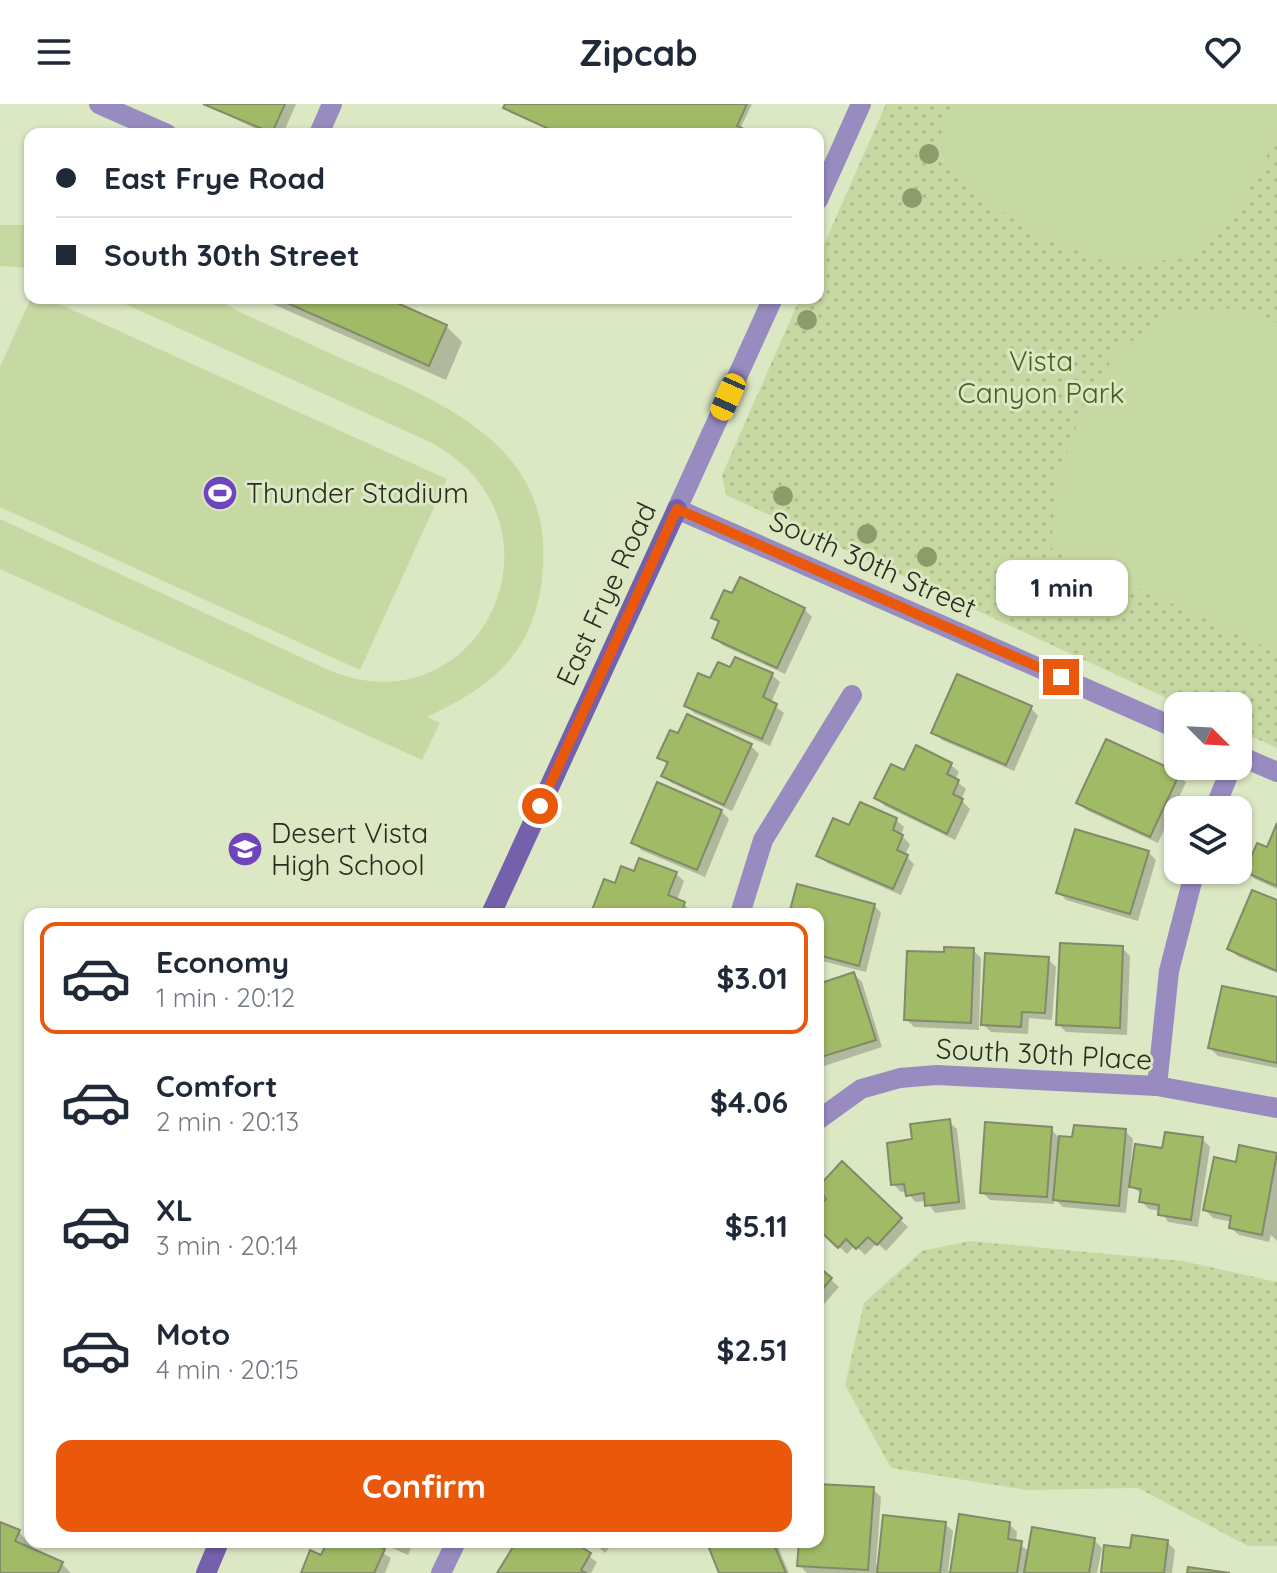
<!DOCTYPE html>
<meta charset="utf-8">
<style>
:root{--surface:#fff;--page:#f6f6f7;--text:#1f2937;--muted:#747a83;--line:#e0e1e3;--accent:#ea580c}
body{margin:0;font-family:Quicksand,sans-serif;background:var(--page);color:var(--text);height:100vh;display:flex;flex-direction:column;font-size:30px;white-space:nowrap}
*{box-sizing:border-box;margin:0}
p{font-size:26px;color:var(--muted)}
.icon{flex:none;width:44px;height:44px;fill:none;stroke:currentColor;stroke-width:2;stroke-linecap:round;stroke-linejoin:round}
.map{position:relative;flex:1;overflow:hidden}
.side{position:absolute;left:24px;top:804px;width:800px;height:640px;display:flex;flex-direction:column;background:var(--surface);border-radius:16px;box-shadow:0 2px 6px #0004}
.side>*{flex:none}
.guide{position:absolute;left:24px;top:24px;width:800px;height:176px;border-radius:16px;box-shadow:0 2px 6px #0004;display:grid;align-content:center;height:176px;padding:0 32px;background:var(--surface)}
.needle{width:52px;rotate:114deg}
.tools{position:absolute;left:1164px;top:588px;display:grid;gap:16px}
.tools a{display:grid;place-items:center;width:88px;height:88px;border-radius:16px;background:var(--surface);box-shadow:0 2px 6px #0004;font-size:40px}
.end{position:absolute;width:36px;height:36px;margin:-18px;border:10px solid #ea580c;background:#fff;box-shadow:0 0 0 4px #fff}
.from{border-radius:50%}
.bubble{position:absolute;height:56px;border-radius:16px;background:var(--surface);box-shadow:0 2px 6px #0004;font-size:26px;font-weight:700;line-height:56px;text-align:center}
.car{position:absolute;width:24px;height:48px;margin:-24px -12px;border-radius:10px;box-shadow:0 0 6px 2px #0007;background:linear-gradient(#f5c518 24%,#345 0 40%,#f5c518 0 76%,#345 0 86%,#f5c518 0)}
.guide b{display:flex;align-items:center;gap:28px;height:76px;font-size:30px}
.guide b+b{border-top:2px solid var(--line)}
.guide i{width:20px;height:20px;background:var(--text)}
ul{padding:14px 0 0;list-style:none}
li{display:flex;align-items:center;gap:24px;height:112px;margin:0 16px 12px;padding:0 16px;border:4px solid transparent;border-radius:16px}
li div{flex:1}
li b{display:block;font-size:30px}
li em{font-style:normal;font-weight:700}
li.active{border-color:var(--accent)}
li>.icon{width:72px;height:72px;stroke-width:1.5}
.primary-button{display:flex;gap:16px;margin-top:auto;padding:16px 32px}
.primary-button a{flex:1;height:92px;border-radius:16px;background:var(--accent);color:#fff;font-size:32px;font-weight:700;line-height:92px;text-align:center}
header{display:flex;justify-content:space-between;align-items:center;height:104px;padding:0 32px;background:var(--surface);font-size:36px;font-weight:700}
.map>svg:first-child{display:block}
.grass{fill:url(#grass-dots)}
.garden{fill:#c7d9a3}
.shadow{fill:#0003}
.building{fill:#a1ba66;stroke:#808b6a;stroke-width:2}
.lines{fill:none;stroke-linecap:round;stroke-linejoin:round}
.street{stroke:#988bc0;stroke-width:20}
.secondary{stroke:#7560ac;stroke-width:20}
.tree{fill:#8d9c6b}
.route{stroke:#ea580c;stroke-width:10}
.labels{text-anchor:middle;stroke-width:6;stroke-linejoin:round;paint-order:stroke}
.park-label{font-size:28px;fill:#4d5d22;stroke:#dce8c4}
.poi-label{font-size:28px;fill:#282d1f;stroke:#dce8c4;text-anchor:start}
.street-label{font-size:28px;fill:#282d1f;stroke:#dce8c4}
</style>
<header><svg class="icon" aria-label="menu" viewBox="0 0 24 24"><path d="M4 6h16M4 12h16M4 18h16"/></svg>Zipcab<svg class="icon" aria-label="heart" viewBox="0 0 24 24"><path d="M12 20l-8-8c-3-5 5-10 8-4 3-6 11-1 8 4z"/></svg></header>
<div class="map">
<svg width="1277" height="1469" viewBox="0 0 1277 1469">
<defs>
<pattern id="grass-dots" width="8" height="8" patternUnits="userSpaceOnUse" patternTransform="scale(2)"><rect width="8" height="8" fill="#c7d9a3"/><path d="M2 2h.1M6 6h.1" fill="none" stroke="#abbb8c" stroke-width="1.8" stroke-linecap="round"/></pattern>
</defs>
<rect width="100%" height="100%" fill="#dce8c4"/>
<g class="grass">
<path d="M886 0H1277V644L1238 626V602H1184L726 391 722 371 800 194H818V154Z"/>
<path d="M970 1137 1183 1157 1277 1178V1442H1248L1138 1384 1026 1386 891 1364 845 1281 864 1199 922 1147Z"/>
</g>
<g class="garden">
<path d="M955 0H1277V33L1232 117 1181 155 1112 160 1044 134 985 97 934 44Z"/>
<path d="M0 121H30V164L0 162Z"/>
<path d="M31 194H46L447 375 360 566 0 403V263Z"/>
<path d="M112 194C142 194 179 188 209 194 220 196 232 204 242 209 270 222 298 234 325 247 433 296 563 335 541 482 530 554 488 584 427 613L440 619 422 656 0 465V415L331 567C480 627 579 420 432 339Z"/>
<path d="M1237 204 1277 219V548L1051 444 1057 375 1082 308 1116 248 1173 208Z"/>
</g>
<g class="shadow">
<path d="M203 0H296L283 30H267Z"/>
<path d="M507 0H752L740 25 744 30H559L508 7Z"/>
<path d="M259 194H381L446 222 462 238 446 276Z"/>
<path d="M804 505 812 513 785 570 722 541 715 533 720 520 714 513Z"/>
<path d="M731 566 772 571 780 578 771 599 784 609 770 642 694 609 687 602 711 577Z"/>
<path d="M1031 604 1038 612 1014 667 942 636 934 628Z"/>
<path d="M751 642 759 650 732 707 672 679 664 672 668 662 660 653Z"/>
<path d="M951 661 959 668 955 676 966 685 961 696 970 705 955 736 885 702 877 694 904 669Z"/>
<path d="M1178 671 1186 678 1158 739 1086 706 1079 698Z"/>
<path d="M721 707 729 715 705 773 641 746 633 738Z"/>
<path d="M896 716 904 723 901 731 910 740 905 751 914 760 901 791 827 759 819 751 850 724Z"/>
<path d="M1277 724V785L1255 775 1247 768 1268 745Z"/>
<path d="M1148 748 1156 756 1138 817 1066 796 1059 788Z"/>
<path d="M635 770H676L684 777 677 796 684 799 691 810H598L594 806 616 781Z"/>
<path d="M1277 798V869L1237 852 1229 844Z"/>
<path d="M874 801 881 809 866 868 818 856V810H791Z"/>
<path d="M1122 844 1130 852 1127 931 1066 928 1058 920Z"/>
<path d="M973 846 981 854 979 926 914 923 906 915Z"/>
<path d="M1048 855 1056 863 1052 916 1029 914 1028 930 991 928 983 920Z"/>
<path d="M854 870 862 878 882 943 818 964V882Z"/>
<path d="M1277 896V964L1218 952 1210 944Z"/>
<path d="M949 1018 957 1025 966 1105 935 1109 927 1097 915 1098 907 1087 901 1088 893 1080 914 1037Z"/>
<path d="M1051 1025 1059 1034 1074 1036 1125 1027 1133 1035 1130 1068H1133L1164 1046 1202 1035 1210 1043 1198 1123 1168 1118 1161 1107 1149 1105 1142 1098 1143 1091 1129 1080 1126 1109 1063 1103 1054 1095V1100L990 1096 982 1088Z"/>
<path d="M1241 1044 1277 1051V1137L1271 1131 1269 1138 1239 1131 1231 1124 1232 1118 1213 1114 1205 1106 1237 1060Z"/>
<path d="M842 1060 908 1123 886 1147 877 1139 865 1151 855 1141 847 1150 818 1123V1106L829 1095 819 1085Z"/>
<path d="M818 1164 839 1183 818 1207Z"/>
<path d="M818 1382 873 1385 881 1393 876 1461 945 1420 953 1427 948 1467 952 1468 1009 1420 1017 1428 1016 1438 1030 1448 1094 1436 1102 1444 1097 1469H807L799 1461 800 1438H818Z"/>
<path d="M0 1420 19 1428 34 1446 62 1460 71 1469H0Z"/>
<path d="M329 1438H364L391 1454 385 1469H303L322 1454Z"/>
<path d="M379 1438H414L408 1451Z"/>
<path d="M518 1438H569L597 1458 591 1469H500Z"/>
<path d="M592 1438H614L605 1449Z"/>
<path d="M729 1438H776L789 1469H722Z"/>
<path d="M1167 1438 1175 1446 1172 1469H1103L1132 1446Z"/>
</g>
<g class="building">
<path d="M203 0H285L272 29Z"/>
<path d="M505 0H747L737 22 742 24 740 30H560L503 4Z"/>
<path d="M276 194H386L447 221 429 262Z"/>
<path d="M740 473 805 504 777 564 712 534 719 517 711 514 724 486 732 489Z"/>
<path d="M735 553 773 569 763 593 777 600 762 635 684 602 698 569 710 574 718 558 730 563Z"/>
<path d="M957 570 1032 602 1006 661 931 629Z"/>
<path d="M687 610 752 640 724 701 661 672 668 658 657 654 670 626 678 629Z"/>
<path d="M1106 635 1180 669 1150 733 1076 699Z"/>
<path d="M916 641 952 659 947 670 959 676 953 690 963 695 947 730 874 694 891 660 904 666Z"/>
<path d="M657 678 722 706 697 766 631 739Z"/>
<path d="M860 698 897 714 893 726 903 731 897 746 908 751 893 785 816 752 833 714 849 721Z"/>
<path d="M1277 719V782L1245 768 1257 739 1267 743Z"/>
<path d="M1075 725 1149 747 1130 810 1056 789Z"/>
<path d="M639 754 677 768 668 791 685 798 681 810H601L592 806 604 775 615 779 621 762 634 767Z"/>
<path d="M797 780 875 800 859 862 818 851V810H789Z"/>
<path d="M1252 786 1277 796V867L1227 845Z"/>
<path d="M1060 839 1123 842 1120 924 1056 921Z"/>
<path d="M944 843 974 844 971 919 904 916 907 847 944 848Z"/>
<path d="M985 849 1049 853 1045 909 1022 908 1021 923 981 921Z"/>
<path d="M854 868 876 936 818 954V880Z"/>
<path d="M1222 882 1277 893V959L1208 944Z"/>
<path d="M950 1015 959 1098 925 1102 924 1089 906 1092 904 1080 891 1081 887 1039 912 1035 910 1020Z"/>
<path d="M985 1018 1052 1023 1047 1093 980 1089Z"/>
<path d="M1074 1021 1126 1025 1119 1102 1053 1096 1059 1032 1072 1033Z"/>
<path d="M1165 1028 1203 1033 1191 1116 1158 1111 1159 1101 1139 1098 1141 1085 1129 1083 1135 1040 1162 1044Z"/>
<path d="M1239 1041 1277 1049 1262 1131 1229 1124 1231 1112 1203 1106 1214 1053 1236 1058Z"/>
<path d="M842 1057 902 1114 877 1141 868 1133 856 1145 846 1135 838 1144 818 1125V1103L826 1095 818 1083Z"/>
<path d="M818 1162 832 1174 818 1190Z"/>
<path d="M818 1380 874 1383 868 1466 797 1462 799 1438H818Z"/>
<path d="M959 1410 1010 1418 1008 1435 1022 1437 1017 1469H950Z"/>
<path d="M883 1411 946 1418 940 1469H877Z"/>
<path d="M0 1418 20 1426 15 1437 63 1458 58 1469H0Z"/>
<path d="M1032 1423 1095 1434 1089 1469H1024Z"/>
<path d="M1132 1431 1168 1436 1164 1469H1101L1104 1441 1130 1444Z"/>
<path d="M327 1438H369L385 1445 374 1469H301L310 1446 321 1451Z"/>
<path d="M516 1438H573L591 1449 581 1466 586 1469H497Z"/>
<path d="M724 1438H773L786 1469H719L709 1444Z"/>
<path d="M1188 1463 1230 1469H1187Z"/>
</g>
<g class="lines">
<g class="street">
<path d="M99 0 167 30"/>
<path d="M319 30 332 0"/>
<path d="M818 96 861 0"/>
<path d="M773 194 677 405 1178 625"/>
<path d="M1238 651 1277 668"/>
<path d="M1214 706 1232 662"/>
<path d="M740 810 763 736 852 591"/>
<path d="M1157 982 1169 867 1195 766"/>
<path d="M818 1016 861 985 900 974 936 971 1157 982 1277 1004"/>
<path d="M441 1469 456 1438"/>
</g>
<g class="secondary">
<path d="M491 810 677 405"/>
<path d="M206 1469 219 1438"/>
</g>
</g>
<g class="tree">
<circle cx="929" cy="50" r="10"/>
<circle cx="912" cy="94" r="10"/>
<circle cx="807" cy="216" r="10"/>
<circle cx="783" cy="392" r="10"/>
<circle cx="867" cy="430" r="10"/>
<circle cx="927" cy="453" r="10"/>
</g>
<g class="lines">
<path class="route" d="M540 702 677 405 1061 573"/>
</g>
<defs>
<symbol id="stadium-disc" viewBox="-11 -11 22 22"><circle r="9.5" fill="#6e45bd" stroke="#dce8c4"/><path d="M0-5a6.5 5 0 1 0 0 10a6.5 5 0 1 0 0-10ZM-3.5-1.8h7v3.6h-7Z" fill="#fff"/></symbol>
<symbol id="school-disc" viewBox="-11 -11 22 22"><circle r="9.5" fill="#6e45bd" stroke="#dce8c4"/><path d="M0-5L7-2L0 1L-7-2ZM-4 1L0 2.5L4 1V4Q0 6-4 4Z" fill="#fff"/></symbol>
</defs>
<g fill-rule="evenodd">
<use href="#stadium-disc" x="200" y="369" width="40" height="40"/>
<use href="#school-disc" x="225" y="725" width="40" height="40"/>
</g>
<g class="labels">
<g class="park-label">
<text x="1041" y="267">Vista<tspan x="1041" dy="32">Canyon Park</tspan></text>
</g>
<g class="poi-label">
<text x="246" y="399">Thunder Stadium</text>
<text x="271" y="739">Desert Vista<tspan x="271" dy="32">High School</tspan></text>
</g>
<g class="street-label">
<text transform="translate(873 460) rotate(24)" y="10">South 30th Street</text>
<text transform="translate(606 490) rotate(-65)" y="10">East Frye Road</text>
<text transform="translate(1044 950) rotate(3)" y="10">South 30th Place</text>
</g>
</g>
</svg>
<div class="tools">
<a><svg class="needle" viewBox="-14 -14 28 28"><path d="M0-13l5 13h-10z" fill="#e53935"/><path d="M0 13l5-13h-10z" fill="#747a83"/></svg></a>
<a><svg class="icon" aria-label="layers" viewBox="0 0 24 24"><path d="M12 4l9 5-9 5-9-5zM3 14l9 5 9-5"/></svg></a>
</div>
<i class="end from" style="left:540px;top:702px"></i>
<i class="end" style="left:1061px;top:573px"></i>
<div class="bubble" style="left:996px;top:456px;width:132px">1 min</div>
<i class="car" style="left:728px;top:293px;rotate:204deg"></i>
<div class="guide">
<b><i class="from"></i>East Frye Road</b>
<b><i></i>South 30th Street</b>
</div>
<section class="side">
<ul>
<li class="active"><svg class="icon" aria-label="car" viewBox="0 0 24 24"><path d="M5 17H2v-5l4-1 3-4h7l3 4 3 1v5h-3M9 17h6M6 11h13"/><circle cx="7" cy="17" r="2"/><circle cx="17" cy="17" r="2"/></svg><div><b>Economy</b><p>1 min · 20:12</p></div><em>$3.01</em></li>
<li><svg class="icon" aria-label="car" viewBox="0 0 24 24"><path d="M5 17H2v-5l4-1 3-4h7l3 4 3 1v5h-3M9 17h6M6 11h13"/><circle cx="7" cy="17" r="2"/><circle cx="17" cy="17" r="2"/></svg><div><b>Comfort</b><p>2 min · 20:13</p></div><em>$4.06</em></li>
<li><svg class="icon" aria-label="car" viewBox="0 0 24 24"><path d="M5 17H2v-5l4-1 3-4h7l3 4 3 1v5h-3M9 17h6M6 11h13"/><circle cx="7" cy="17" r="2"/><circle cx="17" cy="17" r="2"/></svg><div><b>XL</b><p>3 min · 20:14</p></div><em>$5.11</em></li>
<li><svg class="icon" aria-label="car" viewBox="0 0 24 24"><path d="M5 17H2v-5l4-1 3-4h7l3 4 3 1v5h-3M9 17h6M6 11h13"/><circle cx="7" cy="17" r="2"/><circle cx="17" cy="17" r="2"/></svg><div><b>Moto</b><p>4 min · 20:15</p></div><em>$2.51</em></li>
</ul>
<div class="primary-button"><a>Confirm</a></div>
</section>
</div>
